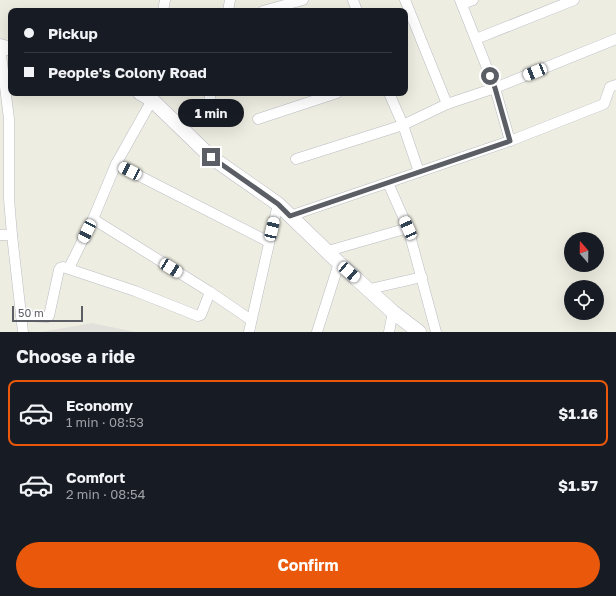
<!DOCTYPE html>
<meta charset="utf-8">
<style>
:root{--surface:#171b24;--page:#20242c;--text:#f1f3f6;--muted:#9ea1a6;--line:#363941;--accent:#ea580c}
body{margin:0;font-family:"Golos Text",sans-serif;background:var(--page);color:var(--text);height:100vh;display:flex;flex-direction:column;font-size:15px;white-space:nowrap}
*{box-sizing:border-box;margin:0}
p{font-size:13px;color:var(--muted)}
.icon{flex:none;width:22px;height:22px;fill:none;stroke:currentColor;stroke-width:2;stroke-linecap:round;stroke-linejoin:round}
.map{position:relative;height:332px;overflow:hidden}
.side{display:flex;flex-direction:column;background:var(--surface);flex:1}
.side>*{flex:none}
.top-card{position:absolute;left:8px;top:8px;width:400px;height:88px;border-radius:8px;box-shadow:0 4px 16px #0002;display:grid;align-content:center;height:88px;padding:0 16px;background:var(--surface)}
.needle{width:26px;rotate:340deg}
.controls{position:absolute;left:564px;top:232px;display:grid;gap:8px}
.controls a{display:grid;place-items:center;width:40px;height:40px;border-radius:50%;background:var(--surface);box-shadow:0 4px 16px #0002;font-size:20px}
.scale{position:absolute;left:12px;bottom:10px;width:71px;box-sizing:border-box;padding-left:4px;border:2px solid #5b5e64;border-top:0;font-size:11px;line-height:14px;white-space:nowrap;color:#5b5e64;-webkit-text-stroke:3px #fff;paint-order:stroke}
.end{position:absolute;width:18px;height:18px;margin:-9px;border:5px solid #5b5e64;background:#fff;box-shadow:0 0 0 2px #fff}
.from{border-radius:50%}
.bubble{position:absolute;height:28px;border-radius:14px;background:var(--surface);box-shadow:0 4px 16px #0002;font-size:13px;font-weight:700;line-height:28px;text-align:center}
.car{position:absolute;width:12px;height:24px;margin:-12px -6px;border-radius:5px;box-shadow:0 0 3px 1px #0007;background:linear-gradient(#fff 24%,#345 0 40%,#fff 0 76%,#345 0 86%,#fff 0)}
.top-card b{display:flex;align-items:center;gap:14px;height:38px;font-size:15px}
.top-card b+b{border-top:1px solid var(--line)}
.top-card i{width:10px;height:10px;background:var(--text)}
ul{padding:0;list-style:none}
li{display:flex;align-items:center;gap:12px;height:66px;margin:0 8px 6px;padding:0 8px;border:2px solid transparent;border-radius:8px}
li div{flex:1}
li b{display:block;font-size:15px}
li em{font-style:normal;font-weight:700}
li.selected{border-color:var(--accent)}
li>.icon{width:36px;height:36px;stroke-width:1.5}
h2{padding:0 16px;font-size:18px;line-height:48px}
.button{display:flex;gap:8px;margin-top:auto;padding:8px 16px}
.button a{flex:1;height:46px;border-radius:24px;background:var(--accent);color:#fff;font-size:16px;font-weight:700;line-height:46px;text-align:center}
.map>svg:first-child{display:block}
.industrial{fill:#e2e0da}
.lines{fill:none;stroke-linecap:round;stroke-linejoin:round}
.street-casing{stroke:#babcc2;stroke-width:11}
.secondary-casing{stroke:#bbbdc5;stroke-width:15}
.street{stroke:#fff;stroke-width:10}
.secondary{stroke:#fff;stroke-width:14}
.route{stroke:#5b5e64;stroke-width:5}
</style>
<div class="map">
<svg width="616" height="332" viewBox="0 0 616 332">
<rect width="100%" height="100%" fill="#eeede2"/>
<path class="industrial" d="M92 323 135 332H41Z"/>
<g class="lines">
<defs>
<g id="street">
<path d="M353 0 357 11"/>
<path d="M405 0 447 104"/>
<path d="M460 0 495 88 510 141"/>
<path d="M462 4 473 0"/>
<path d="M163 11 165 0"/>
<path d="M228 11 230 0"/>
<path d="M263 11 303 0"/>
<path d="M476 39 574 0"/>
<path d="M0 46 9 119V199L12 235 23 332"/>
<path d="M389 93 403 125 419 172"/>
<path d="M209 101 211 93"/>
<path d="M258 119 337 93"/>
<path d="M296 159 403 125 447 104 495 88 616 39"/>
<path d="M116 164 269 242"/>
<path d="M388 183 408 228 436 332"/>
<path d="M290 216 510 141 604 104 610 87 616 85"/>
<path d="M93 219 210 292 251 320"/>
<path d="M0 235H12"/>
<path d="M328 251 408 228"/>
<path d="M69 268 93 219 116 164 152 100"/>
<path d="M370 289 422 277"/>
<path d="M21 316 47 317 49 316 59 270 60 268 63 267 135 291 198 316 201 315 210 292"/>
<path d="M249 332 278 204"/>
<path d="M317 332 339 263"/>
<path d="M389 332 393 312"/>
</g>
<g id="secondary">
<path d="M0 46 11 49"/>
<path d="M140 93 152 100 211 157 278 204 339 263 393 312 419 332"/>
</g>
</defs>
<use href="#street" class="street-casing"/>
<use href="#secondary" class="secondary-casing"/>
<use href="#street" class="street"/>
<use href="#secondary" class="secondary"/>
</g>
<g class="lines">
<path class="route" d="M211 157 278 204 290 216 510 141 495 88 490 76"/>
</g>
</svg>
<div class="controls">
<a><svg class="needle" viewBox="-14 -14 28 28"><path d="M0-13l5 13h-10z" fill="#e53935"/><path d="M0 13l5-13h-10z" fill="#9ea1a6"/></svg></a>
<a><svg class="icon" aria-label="locate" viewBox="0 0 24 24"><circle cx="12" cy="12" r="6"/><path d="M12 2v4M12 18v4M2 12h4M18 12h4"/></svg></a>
</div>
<div class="scale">50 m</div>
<i class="end from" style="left:490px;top:76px"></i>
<i class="end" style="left:211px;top:157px"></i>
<div class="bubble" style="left:178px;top:99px;width:66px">1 min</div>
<i class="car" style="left:535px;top:72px;rotate:248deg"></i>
<i class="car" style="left:130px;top:171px;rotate:297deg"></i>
<i class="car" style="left:408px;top:228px;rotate:336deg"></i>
<i class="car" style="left:272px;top:229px;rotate:13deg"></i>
<i class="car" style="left:87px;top:231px;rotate:206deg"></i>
<i class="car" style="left:171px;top:268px;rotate:122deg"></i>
<i class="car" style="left:349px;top:272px;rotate:131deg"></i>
<div class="top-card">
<b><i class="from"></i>Pickup</b>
<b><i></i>People's Colony Road</b>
</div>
</div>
<section class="side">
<h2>Choose a ride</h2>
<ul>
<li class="selected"><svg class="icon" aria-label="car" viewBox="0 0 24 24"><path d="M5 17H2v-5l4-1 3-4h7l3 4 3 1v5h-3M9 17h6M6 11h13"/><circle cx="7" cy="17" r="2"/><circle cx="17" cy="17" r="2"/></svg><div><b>Economy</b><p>1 min · 08:53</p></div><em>$1.16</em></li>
<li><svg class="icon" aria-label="car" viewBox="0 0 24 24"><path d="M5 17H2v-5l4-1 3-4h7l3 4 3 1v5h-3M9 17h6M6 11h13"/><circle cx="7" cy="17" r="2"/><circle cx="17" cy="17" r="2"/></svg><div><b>Comfort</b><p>2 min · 08:54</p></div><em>$1.57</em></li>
</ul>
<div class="button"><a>Confirm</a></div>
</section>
